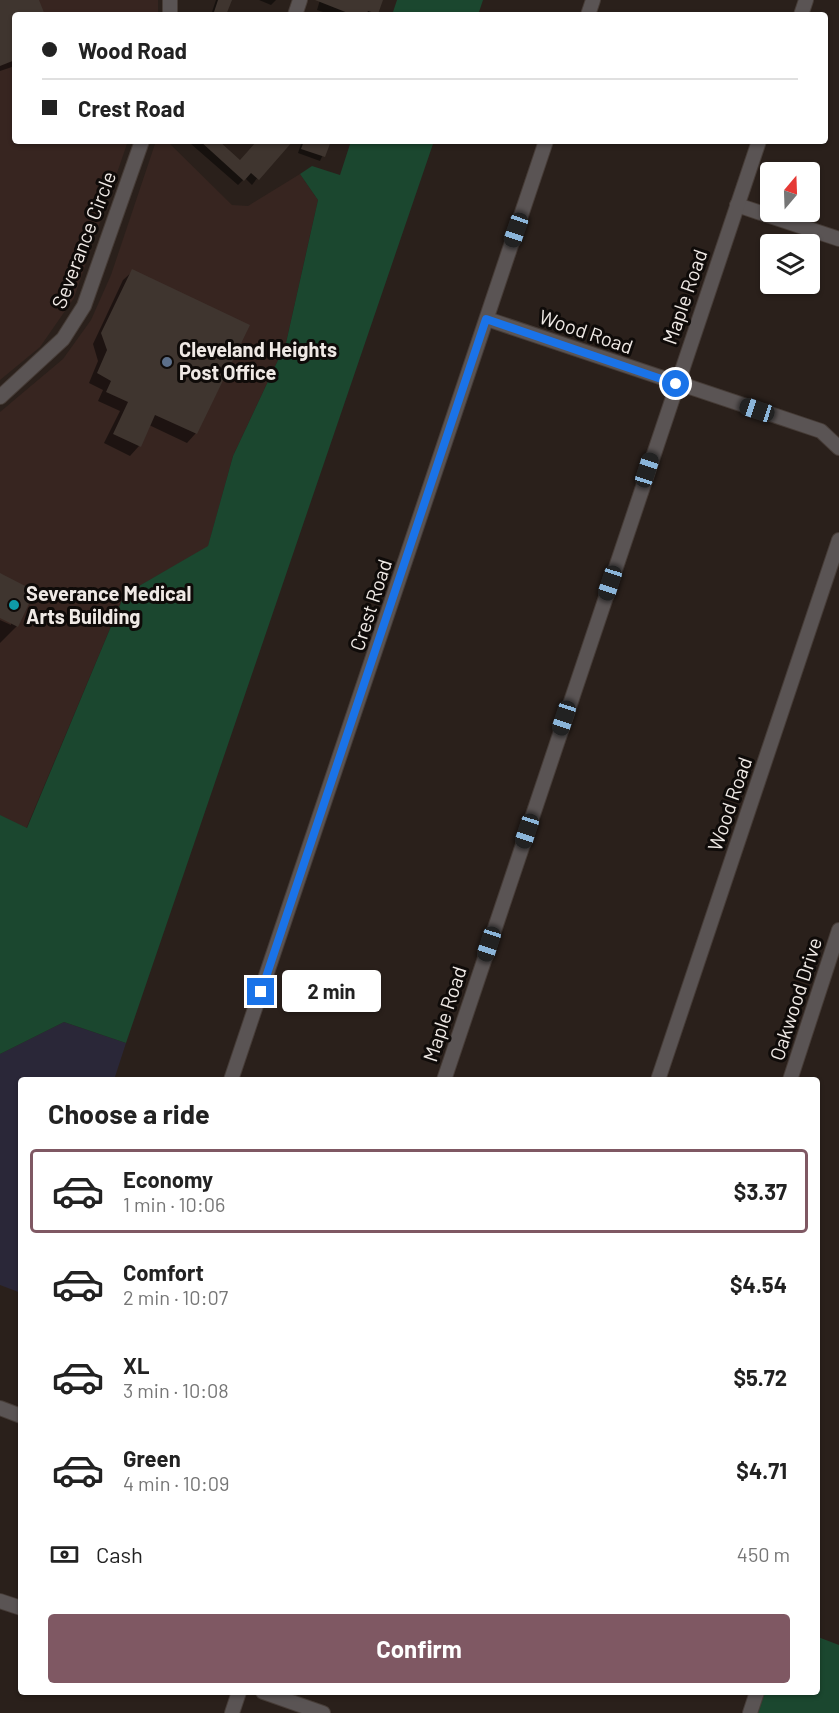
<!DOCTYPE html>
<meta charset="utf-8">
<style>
:root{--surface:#fff;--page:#f6f6f6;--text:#222;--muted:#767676;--line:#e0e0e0;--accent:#7f5863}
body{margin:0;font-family:Barlow,sans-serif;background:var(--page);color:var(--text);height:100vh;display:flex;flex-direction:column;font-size:22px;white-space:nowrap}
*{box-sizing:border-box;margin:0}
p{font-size:20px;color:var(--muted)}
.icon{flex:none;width:33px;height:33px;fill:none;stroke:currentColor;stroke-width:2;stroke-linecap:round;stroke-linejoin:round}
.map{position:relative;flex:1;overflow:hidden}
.panel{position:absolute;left:18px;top:1077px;width:802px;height:618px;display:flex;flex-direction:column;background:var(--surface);border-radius:6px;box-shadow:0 2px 4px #0004}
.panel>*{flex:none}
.guide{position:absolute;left:12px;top:12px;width:816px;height:132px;border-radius:6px;box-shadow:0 2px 4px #0004;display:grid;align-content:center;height:132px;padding:0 30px;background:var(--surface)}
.needle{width:39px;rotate:19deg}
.controls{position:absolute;left:760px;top:162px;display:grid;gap:12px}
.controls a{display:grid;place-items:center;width:60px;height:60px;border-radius:6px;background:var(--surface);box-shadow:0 2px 4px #0004;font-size:30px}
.end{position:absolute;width:27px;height:27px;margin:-14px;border:8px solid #1a73e8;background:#fff;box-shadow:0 0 0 3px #fff}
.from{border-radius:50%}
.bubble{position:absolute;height:42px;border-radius:6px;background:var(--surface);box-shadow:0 2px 4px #0004;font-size:20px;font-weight:700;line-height:42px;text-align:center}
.car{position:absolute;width:18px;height:36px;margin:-18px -9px;border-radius:8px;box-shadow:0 0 4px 2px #0007;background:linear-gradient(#222 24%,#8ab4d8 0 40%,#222 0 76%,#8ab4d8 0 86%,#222 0)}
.guide b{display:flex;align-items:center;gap:21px;height:57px;font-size:22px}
.guide b+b{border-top:2px solid var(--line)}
.guide i{width:15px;height:15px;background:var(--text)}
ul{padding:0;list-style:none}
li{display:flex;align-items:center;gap:18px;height:84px;margin:0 12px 9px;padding:0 18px;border:3px solid transparent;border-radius:6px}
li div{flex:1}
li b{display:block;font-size:22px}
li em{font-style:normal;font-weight:700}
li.active{border-color:var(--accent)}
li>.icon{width:54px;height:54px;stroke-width:1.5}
h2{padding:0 30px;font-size:27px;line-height:72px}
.pay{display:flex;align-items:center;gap:15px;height:66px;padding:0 30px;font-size:22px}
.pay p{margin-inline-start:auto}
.action{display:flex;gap:12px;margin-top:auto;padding:12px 30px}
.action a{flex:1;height:69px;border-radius:6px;background:var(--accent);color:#fff;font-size:24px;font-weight:700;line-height:69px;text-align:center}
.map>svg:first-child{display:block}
.commercial{fill:#372520}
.education{fill:#2a2738}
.green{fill:#1b472f}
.shadow{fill:#0007}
.building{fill:#3f352f}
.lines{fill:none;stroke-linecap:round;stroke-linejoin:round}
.street-casing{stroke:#463c37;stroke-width:16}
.street{stroke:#5a5454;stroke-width:14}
.route{stroke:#1a73e8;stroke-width:8}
.service-dot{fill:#5c6f8a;stroke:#0f0b09;stroke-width:2}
.culture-dot{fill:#0f9aa8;stroke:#0f0b09;stroke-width:2}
.labels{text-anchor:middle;stroke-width:6;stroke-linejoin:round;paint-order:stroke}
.street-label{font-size:20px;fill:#efe9e5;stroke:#0f0b09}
.poi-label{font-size:20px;font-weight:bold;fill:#efe9e5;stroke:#0f0b09;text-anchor:start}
</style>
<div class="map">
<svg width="839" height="1713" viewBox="0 0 839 1713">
<rect width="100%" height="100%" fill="#2a201b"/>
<g class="commercial">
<path d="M0 0H158V15H15V141H128L74 298 40 347 0 380Z"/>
<path d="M156 141H167L232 205 248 206 300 174 318 200 286 343 233 456 208 547 132 590 122 600 0 891V412L63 359 91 320 111 275Z"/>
</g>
<path class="education" d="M64 1022 126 1043 114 1080H21V1293L0 1285V1054Z"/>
<g class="green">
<path d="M397 0H483L478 15H392Z"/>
<path d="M351 141H434L126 1043 64 1022 0 1054V815L27 828 122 600 132 590 208 546 233 456 286 343 318 200 300 174 312 166 340 175Z"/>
<path d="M818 1637 839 1645V1713H750L757 1692H818Z"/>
</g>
<g class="shadow">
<path d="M0 0H38L43 15H15V66L0 71Z"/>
<path d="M216 0H230L225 15H211Z"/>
<path d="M259 0H276L271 5Z"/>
<path d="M320 0H381L375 15H332L317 10Z"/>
<path d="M194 141H217L240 162 258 141H285L252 185 245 178 238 185 191 144Z"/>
<path d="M302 141H329L320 161 298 153Z"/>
<path d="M133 271 196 433 187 443 149 425 139 446 130 456 104 443 120 411 98 401 103 390 89 383 98 361 93 344 123 280Z"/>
<path d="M0 575 33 592 17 626 0 643V620L11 625V622L0 617Z"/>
</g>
<g class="building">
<path d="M0 0H39L45 15H15V60L0 66Z"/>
<path d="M218 0H232L226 15H213Z"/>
<path d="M315 0H383L378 14 368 11 366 15H353Z"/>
<path d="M200 141H219L240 160 257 141H293L259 180 251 173 244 181Z"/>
<path d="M304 141H331L325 157 301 149Z"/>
<path d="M132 269 250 325 197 434 155 415 141 447 113 434 128 402 106 392 111 381 97 373 107 350 101 333Z"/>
<path d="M0 573 35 591 18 627 0 618Z"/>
</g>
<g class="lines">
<defs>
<g id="street">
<path d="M170 0V15"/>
<path d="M295 15 300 0"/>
<path d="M588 15 593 0"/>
<path d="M801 15 806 0"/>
<path d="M737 205 839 239"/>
<path d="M487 319 821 431 839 448"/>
<path d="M0 397 63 339 84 306 142 141"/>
<path d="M231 1080 546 141"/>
<path d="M444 1080 759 141"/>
<path d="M658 1080 839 540"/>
<path d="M790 1080 839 930"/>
<path d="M0 1408 21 1416"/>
<path d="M0 1601 21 1608"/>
<path d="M263 1692 323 1713"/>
<path d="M232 1713 239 1692"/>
<path d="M750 1713 757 1692"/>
</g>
</defs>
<use href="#street" class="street-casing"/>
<use href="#street" class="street"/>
</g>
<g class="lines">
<path class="route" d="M261 992 486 319 676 384"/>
</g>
<circle class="service-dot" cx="167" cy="362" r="6"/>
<circle class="culture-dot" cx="14" cy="605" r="6"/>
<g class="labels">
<g class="street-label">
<text transform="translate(84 240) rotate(-69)" y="7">Severance Circle</text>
<text transform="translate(685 297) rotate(-71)" y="7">Maple Road</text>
<text transform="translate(586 332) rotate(19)" y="7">Wood Road</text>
<text transform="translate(371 605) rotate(-72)" y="7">Crest Road</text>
<text transform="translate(730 804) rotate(-71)" y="7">Wood Road</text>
<text transform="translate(796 999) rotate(-72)" y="7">Oakwood Drive</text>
<text transform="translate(445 1014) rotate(-72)" y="7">Maple Road</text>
</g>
<g class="poi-label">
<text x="179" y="357">Cleveland Heights<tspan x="179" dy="23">Post Office</tspan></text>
<text x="26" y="601">Severance Medical<tspan x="26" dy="23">Arts Building</tspan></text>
</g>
</g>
</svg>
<div class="controls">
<a><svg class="needle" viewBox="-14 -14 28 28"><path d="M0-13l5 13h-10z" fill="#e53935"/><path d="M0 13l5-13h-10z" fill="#767676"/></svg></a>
<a><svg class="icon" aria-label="layers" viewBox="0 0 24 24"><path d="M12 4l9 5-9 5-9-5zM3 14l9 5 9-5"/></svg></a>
</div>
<i class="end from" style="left:676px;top:384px"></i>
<i class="end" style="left:261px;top:992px"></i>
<div class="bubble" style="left:282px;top:970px;width:99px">2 min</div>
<i class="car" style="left:516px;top:230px;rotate:199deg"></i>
<i class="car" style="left:757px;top:410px;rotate:288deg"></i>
<i class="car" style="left:647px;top:470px;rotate:18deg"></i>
<i class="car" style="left:610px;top:583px;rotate:198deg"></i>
<i class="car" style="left:564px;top:718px;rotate:198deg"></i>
<i class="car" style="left:527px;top:831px;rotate:198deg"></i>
<i class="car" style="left:489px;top:944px;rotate:198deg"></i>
<div class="guide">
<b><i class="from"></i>Wood Road</b>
<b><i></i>Crest Road</b>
</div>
<section class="panel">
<h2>Choose a ride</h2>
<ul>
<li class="active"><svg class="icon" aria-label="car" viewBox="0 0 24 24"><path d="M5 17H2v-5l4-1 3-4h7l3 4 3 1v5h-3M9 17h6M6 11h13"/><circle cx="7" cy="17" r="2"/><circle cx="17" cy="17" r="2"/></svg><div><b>Economy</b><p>1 min · 10:06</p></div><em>$3.37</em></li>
<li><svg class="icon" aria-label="car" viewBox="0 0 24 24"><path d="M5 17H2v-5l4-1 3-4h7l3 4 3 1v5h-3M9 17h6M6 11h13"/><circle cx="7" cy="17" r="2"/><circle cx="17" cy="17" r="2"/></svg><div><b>Comfort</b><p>2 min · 10:07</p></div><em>$4.54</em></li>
<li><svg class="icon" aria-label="car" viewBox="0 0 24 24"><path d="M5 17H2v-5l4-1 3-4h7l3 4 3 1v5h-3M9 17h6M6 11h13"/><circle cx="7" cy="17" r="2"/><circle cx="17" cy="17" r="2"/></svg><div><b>XL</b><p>3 min · 10:08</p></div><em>$5.72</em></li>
<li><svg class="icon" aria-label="car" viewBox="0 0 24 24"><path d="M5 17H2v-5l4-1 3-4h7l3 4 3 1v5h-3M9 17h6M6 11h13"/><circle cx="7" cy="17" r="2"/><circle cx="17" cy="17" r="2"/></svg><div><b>Green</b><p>4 min · 10:09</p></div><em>$4.71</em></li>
</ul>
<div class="pay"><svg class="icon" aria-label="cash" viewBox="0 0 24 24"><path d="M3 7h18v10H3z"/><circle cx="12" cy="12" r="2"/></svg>Cash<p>450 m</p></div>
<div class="action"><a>Confirm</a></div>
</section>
</div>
